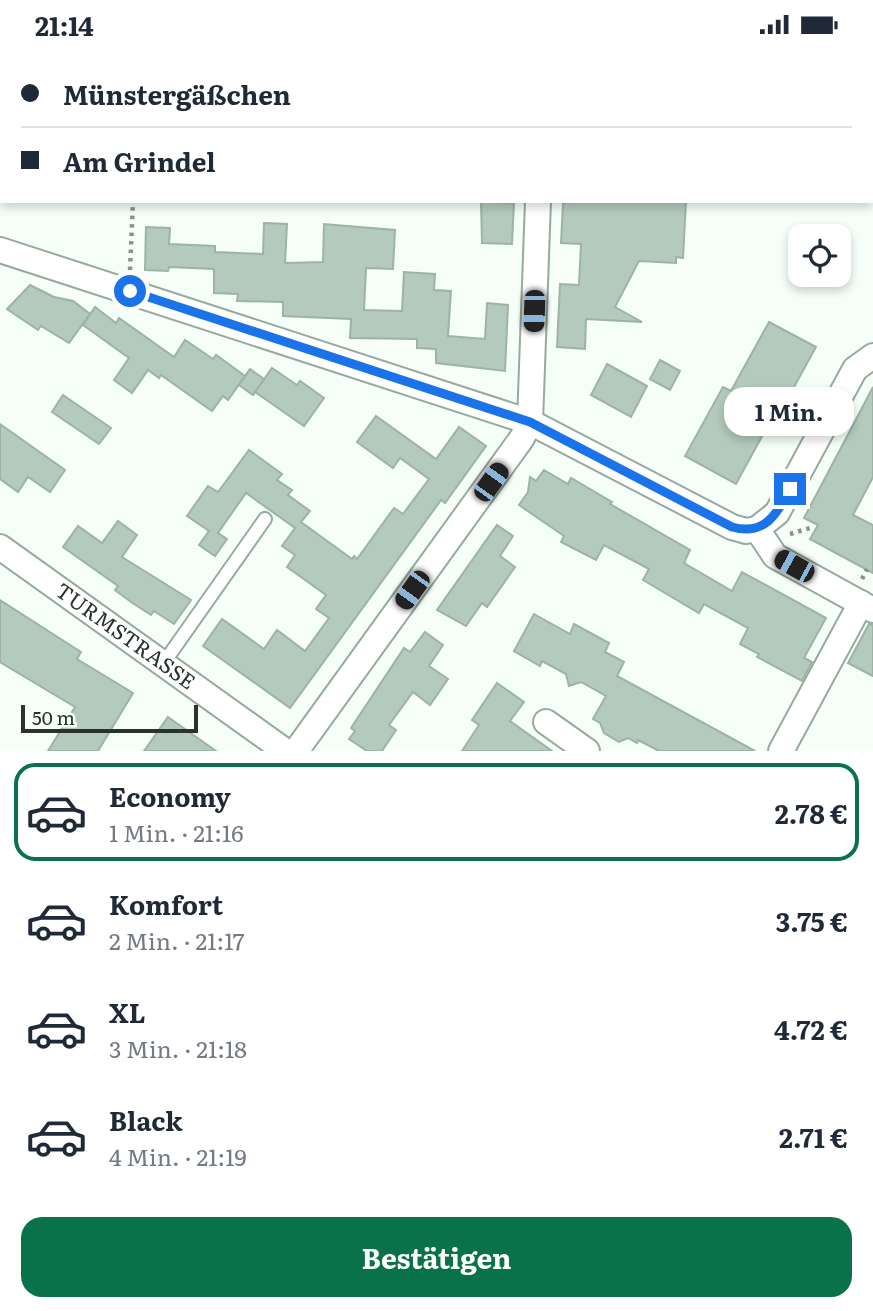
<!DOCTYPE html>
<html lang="de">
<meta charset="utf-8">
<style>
:root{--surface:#fff;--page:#f6f6f7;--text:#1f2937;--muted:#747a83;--line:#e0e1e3;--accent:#09724a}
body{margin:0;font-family:Literata,serif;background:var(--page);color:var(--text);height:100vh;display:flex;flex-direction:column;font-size:26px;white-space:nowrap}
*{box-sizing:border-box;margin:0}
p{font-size:23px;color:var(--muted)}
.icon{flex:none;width:38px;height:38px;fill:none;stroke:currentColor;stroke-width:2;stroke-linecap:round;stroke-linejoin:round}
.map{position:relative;height:702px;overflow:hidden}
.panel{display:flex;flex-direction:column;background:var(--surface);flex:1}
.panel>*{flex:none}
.banner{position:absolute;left:0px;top:0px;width:873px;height:154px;box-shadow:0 4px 10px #0003;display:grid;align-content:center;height:154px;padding:0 21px;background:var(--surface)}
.fabs{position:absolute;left:788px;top:175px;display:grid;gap:14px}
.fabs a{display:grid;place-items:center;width:63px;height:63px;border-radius:14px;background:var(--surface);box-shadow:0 4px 10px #0003;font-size:35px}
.scale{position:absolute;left:21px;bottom:18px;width:177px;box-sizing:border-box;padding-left:7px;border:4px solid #29322c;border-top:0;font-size:19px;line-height:24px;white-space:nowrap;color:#29322c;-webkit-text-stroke:5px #f5fef8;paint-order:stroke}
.end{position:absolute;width:32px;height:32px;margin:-16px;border:9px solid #1a73e8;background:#fff;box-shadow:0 0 0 4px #fff}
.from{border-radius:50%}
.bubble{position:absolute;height:49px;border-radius:21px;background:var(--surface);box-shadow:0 4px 10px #0003;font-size:23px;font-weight:700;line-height:49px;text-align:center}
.car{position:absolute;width:21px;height:42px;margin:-21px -10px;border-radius:9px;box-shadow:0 0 5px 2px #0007;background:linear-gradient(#222 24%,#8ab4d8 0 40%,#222 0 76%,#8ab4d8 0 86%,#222 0)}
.banner b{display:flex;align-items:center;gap:24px;height:66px;font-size:26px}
.banner b+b{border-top:2px solid var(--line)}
.banner i{width:18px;height:18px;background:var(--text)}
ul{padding:12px 0 0;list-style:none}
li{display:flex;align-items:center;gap:21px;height:98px;margin:0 14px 10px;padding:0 7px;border:4px solid transparent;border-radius:21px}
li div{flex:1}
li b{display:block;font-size:26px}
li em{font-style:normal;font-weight:700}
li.active{border-color:var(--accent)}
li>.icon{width:63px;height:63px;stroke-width:1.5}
.primary-button{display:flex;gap:14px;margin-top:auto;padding:14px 21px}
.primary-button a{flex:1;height:80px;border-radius:21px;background:var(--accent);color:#fff;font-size:28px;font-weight:700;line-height:80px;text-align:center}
.status{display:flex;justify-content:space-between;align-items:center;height:49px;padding:0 35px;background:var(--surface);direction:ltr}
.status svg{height:19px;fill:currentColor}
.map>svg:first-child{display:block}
.building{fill:#b3cabc;stroke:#9cb3a5;stroke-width:2}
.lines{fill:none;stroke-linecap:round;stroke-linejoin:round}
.service-casing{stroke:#95ab9e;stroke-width:16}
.minor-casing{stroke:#95ab9e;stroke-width:28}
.secondary-casing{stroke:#95ab9e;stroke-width:38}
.path{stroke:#89928c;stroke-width:4.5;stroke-dasharray:3.5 5;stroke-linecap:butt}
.service{stroke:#fff;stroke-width:12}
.minor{stroke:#fff;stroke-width:24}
.secondary{stroke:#fff;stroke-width:35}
.route{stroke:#1a73e8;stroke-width:9}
.labels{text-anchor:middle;stroke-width:7;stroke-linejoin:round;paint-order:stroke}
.street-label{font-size:21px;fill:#29322c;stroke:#f5fef8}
</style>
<div class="status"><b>21:14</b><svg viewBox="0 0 49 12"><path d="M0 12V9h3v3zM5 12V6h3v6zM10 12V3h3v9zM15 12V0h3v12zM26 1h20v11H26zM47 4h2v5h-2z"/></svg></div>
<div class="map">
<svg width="873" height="702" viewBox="0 0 873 702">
<rect width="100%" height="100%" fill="#f5fef8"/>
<g class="building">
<path d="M481 152 514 154 512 195 482 194Z"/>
<path d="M581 152H686L683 209 676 208V214L639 212 615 258 642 273 586 270 585 300 557 298 560 235 579 236 581 195 561 194 563 154Z"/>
<path d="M264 174 287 175 285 214 323 213 324 175 395 181 393 220 366 219 364 261 402 262 404 223 435 225 434 241 451 242 448 287 485 290 487 254 508 256 505 322 436 314V300L417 299V290L350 289 351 270 283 267V253L237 252 238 245 214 244V220L169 218 168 222 145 221 146 178 170 179 169 195 215 197V203L263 205Z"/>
<path d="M30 236 54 248 73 252 90 265 69 294 41 277 38 281 7 260Z"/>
<path d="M95 258 116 274 119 269 174 308 185 291 213 310 216 306 245 327 228 351 223 347 212 362 161 326 159 329 148 321 132 344 114 331 129 309 83 276Z"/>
<path d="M769 273 816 298 782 360 778 358 736 435 685 407 723 338 731 342Z"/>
<path d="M660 311 680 322 670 341 650 330Z"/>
<path d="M607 315 647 337 631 368 591 346Z"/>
<path d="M272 319 297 336 300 332 324 349 304 377 255 343Z"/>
<path d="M250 320 264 330 253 346 239 336Z"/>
<path d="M873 338V428L853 466 873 476V524L810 490 818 476 804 469Z"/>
<path d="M63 346 111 379 99 395 52 363Z"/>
<path d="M376 367 436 410 459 378 486 397 445 454 441 451 290 659 203 597 222 570 264 600 277 581 305 602 329 569 316 560 326 546 287 518 295 506 282 497 295 479 246 444 218 484 227 490 215 507 199 496 209 482 187 467 208 437 218 443 249 401 282 425 277 431 292 441 288 446 310 462 301 473 352 510 354 507 357 510 394 459 403 465 429 430 400 409 393 419 357 393Z"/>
<path d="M0 375 65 421 50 443 28 428 18 443 0 430Z"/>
<path d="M544 421 568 435 571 429 590 440 612 453 610 455 690 501 684 514 732 542 742 523 826 569 804 609 812 613 802 632 757 608 759 605 740 595 748 579 704 555 699 564 643 531 649 520 604 496 596 511 561 493 564 487 519 456 528 443 530 428 536 432Z"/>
<path d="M118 472 137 486 122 508 191 551 174 575 154 562 151 566 131 553 115 541 118 537 63 498 78 477 102 494Z"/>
<path d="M497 476 513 487 500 507 515 518 487 558 482 554 466 577 437 561Z"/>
<path d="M0 551 81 603 77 610 133 644 98 702H48L75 658 0 613Z"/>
<path d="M534 565 570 585 574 575 609 594 605 603 624 613 617 627 755 702H659L638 691 637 694 628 689 619 693 604 684 600 674 593 670 606 647 581 633 569 637 566 625 542 612 540 617 514 602Z"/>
<path d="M869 575 873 576V627L848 614Z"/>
<path d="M425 583 443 596 429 617 448 630 430 656 413 643 389 676 396 681 382 702H367L349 690 355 682 351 679 404 599 410 603Z"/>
<path d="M497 634 524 653 510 672 552 702H462L479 676 472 671Z"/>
<path d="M168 668 216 702H144Z"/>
</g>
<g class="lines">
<defs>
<path id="service" d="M163 615 265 470"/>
<g id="minor">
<path d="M540 2V0"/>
<path d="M0 201 530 373 732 478 746 482 757 480 775 507 873 561"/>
<path d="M757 480 777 464 855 320 873 307"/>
<path id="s1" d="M0 498 285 702"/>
<path d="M546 673 587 702"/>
<path d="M296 702 522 389 530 373 538 152"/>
<path d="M781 702 861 554"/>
</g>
<g id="secondary">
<path d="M320 0 361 2"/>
<path d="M872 24H873"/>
</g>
</defs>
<use href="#service" class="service-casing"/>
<use href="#minor" class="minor-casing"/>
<use href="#secondary" class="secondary-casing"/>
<g class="path">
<path d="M138 2V0"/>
<path d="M130 221 133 152"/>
<path d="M774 361 801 376"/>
<path d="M790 485 813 478"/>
<path d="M862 530 867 520"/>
</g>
<use href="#service" class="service"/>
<use href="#minor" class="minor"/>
<use href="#secondary" class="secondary"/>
</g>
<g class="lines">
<path class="route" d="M130 242 530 373 732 478C765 487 776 466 790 440"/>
</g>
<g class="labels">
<g class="street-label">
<text dy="7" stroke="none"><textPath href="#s1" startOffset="154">TURMSTRASSE</textPath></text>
</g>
</g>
</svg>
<div class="fabs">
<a><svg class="icon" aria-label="locate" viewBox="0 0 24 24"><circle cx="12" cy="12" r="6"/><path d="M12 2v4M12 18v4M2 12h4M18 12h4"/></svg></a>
</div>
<div class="scale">50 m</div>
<i class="end from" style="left:130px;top:242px"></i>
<i class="end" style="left:790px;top:440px"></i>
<div class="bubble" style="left:724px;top:338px;width:130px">1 Min.</div>
<i class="car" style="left:534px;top:262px;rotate:182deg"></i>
<i class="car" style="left:491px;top:433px;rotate:36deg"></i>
<i class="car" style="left:794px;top:517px;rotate:299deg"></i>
<i class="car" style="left:412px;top:541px;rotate:216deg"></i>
<div class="banner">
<b><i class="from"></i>Münstergäßchen</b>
<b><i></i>Am Grindel</b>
</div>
</div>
<section class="panel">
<ul>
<li class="active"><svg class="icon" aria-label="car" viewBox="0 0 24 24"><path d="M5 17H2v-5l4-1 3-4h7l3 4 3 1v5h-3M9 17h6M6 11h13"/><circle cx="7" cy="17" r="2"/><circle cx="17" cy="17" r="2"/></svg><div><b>Economy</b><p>1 Min. · 21:16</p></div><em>2.78 €</em></li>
<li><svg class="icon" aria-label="car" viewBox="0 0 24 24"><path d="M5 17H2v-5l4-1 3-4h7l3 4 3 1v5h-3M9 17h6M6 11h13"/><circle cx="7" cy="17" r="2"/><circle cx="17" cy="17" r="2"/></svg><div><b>Komfort</b><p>2 Min. · 21:17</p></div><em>3.75 €</em></li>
<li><svg class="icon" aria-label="car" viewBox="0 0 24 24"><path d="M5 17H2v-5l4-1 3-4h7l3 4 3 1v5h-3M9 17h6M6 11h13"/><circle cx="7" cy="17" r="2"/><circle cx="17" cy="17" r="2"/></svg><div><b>XL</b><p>3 Min. · 21:18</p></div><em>4.72 €</em></li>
<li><svg class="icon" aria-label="car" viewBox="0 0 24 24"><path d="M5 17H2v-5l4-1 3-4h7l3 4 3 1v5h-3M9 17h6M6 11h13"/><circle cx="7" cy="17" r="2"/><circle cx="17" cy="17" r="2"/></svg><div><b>Black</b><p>4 Min. · 21:19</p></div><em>2.71 €</em></li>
</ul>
<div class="primary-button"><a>Bestätigen</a></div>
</section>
